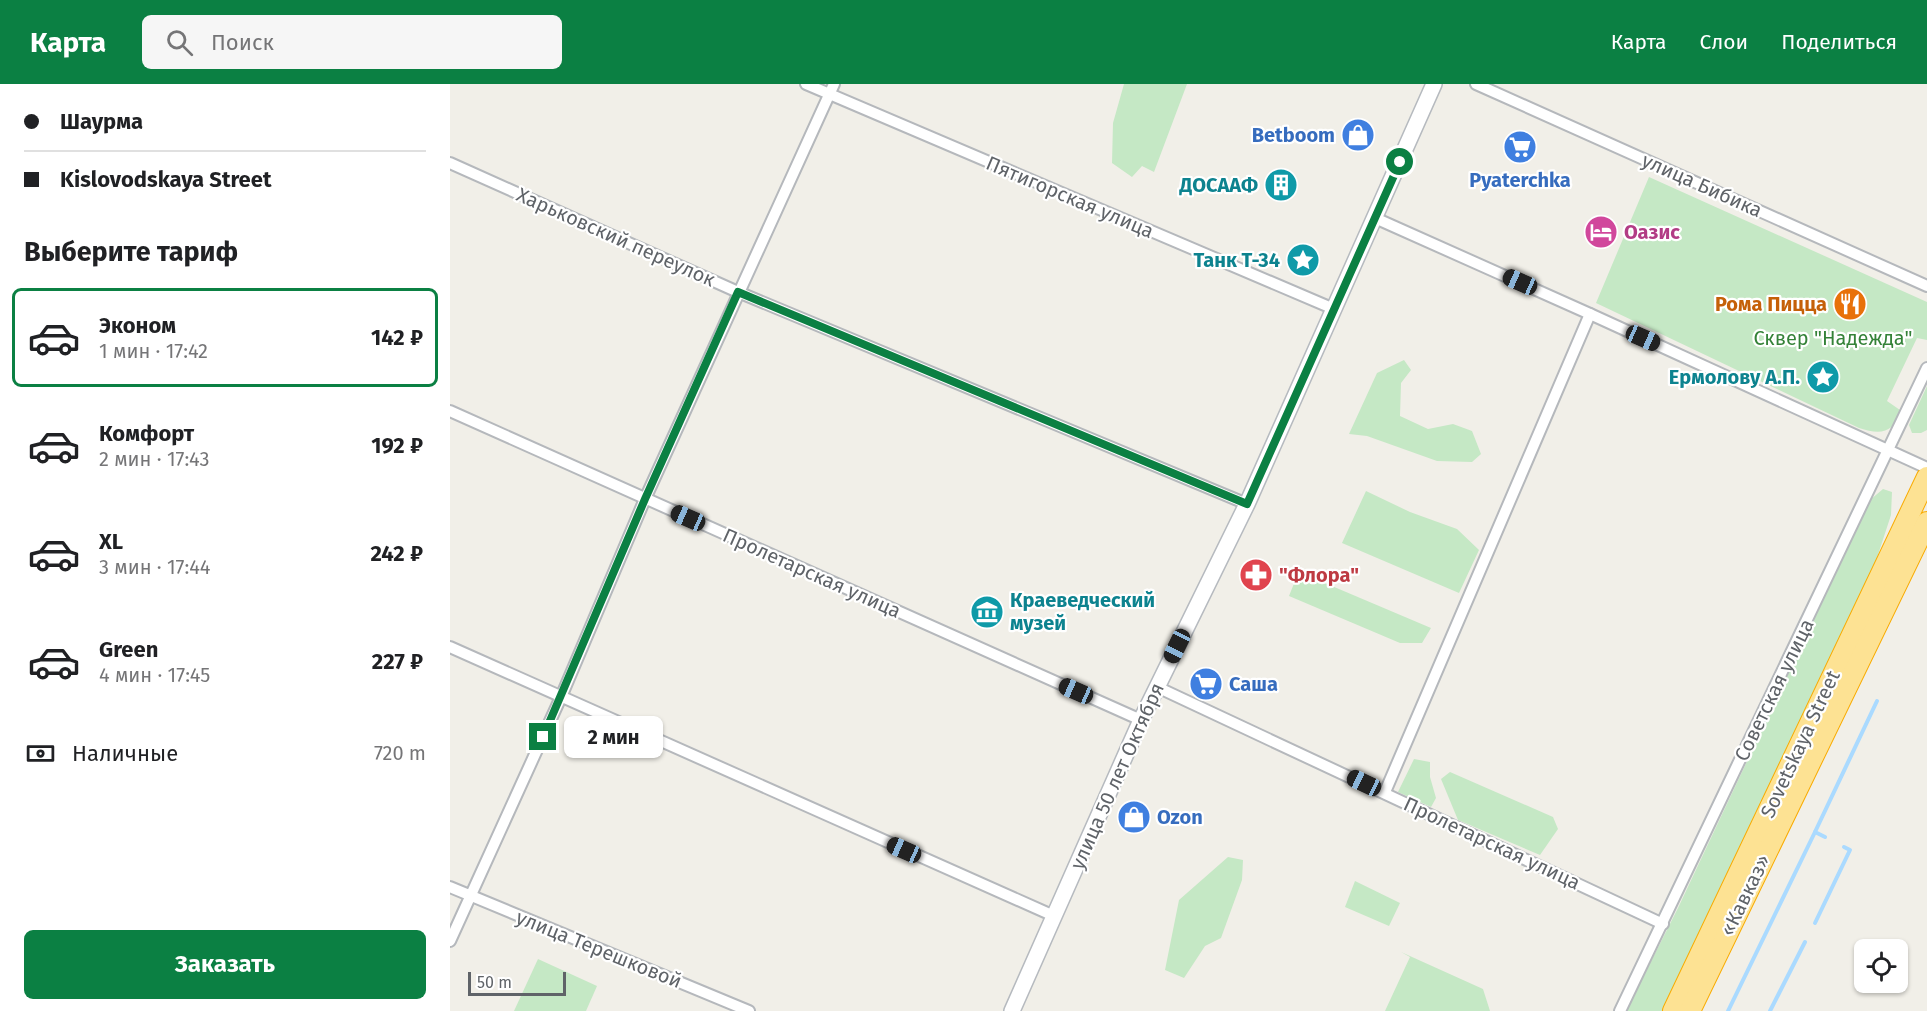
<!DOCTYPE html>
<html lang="ru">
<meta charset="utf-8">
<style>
:root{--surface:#fff;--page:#f6f6f6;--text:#202124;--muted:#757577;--line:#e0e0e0;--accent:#0b8043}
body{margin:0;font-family:"Fira Sans",sans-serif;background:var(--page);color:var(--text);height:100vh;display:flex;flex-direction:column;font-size:22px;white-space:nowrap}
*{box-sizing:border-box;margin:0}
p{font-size:20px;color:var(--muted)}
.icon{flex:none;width:33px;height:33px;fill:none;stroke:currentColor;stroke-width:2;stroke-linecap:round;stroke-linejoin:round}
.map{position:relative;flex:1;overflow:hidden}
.panel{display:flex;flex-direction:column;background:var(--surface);width:450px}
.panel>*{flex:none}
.hud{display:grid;align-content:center;height:132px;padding:0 24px;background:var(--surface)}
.fabs{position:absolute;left:1404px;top:855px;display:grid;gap:12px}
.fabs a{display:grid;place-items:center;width:54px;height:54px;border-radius:9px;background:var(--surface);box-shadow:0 2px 4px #0004;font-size:30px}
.scale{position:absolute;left:18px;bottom:15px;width:98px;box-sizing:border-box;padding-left:6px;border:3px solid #5f6368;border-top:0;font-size:16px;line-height:21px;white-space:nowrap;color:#5f6368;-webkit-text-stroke:4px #fff;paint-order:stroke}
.end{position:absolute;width:27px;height:27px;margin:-14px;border:8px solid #0b8043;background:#fff;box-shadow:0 0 0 3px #fff}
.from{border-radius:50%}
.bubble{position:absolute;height:42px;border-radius:9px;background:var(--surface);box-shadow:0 2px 4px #0004;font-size:20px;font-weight:700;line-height:42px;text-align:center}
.car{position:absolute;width:18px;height:36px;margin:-18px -9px;border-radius:8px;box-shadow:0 0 4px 2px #0007;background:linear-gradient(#222 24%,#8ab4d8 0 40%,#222 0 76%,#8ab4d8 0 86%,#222 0)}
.hud b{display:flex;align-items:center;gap:21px;height:57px;font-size:22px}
.hud b+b{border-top:2px solid var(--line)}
.hud i{width:15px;height:15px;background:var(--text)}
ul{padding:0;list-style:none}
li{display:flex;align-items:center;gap:18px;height:99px;margin:0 12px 9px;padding:0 12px;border:3px solid transparent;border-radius:9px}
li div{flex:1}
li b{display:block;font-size:22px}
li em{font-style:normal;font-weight:700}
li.on{border-color:var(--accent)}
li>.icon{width:54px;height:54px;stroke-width:1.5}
h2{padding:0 24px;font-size:27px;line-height:72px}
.pay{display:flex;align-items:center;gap:15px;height:66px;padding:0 24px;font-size:22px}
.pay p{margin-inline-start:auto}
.cta{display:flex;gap:12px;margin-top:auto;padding:12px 24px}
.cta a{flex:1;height:69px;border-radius:9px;background:var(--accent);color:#fff;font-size:24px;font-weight:700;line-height:69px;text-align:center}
header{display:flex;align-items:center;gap:36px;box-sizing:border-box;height:84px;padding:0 30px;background:var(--accent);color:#fff}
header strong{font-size:28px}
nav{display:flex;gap:33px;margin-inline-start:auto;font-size:21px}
.search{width:420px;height:54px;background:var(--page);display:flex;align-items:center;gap:15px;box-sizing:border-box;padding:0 21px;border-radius:9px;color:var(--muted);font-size:22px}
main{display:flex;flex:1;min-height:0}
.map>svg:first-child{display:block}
.green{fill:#c5e8c5}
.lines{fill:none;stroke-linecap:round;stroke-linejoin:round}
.stream{stroke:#aadaff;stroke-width:4}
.street-casing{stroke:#b5b8bc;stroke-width:14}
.secondary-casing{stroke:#b6babf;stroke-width:18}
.highway-casing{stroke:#f9ab00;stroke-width:22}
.street{stroke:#fff;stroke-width:10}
.secondary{stroke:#fff;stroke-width:15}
.highway{stroke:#fde293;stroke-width:20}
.route{stroke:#0b8043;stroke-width:8}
.labels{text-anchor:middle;stroke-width:4.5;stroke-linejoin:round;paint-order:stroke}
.shop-label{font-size:20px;font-weight:bold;fill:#366cbe;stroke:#fff;text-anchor:start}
.culture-label{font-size:20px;font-weight:bold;fill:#0d838f;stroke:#fff;text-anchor:end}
.street-label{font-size:20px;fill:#5f6368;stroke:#fff}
.hotel-label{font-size:20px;font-weight:bold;fill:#b23c85;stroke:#fff;text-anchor:start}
.food-label{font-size:20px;font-weight:bold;fill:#c56008;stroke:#fff;text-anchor:end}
.park-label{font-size:20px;fill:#348238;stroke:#fff}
.health-label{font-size:20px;font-weight:bold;fill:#be3a42;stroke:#fff;text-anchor:start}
</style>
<header>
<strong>Карта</strong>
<div class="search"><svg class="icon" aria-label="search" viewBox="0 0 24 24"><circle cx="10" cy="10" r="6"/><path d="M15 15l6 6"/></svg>Поиск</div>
<nav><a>Карта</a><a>Слои</a><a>Поделиться</a></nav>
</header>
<main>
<section class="panel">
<div class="hud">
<b><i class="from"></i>Шаурма</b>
<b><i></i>Kislovodskaya Street</b>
</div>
<h2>Выберите тариф</h2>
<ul>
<li class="on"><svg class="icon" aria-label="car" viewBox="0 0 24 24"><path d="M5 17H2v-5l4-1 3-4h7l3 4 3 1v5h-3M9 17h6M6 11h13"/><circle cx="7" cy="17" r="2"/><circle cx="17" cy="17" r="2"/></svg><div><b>Эконом</b><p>1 мин · 17:42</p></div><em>142 ₽</em></li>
<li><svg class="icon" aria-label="car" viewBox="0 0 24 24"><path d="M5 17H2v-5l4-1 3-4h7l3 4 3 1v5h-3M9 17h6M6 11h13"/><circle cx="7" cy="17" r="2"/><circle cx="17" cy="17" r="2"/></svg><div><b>Комфорт</b><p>2 мин · 17:43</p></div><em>192 ₽</em></li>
<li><svg class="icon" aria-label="car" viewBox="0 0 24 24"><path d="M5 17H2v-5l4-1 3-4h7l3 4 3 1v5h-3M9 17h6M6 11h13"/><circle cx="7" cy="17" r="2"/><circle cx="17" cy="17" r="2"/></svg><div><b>XL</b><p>3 мин · 17:44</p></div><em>242 ₽</em></li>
<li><svg class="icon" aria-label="car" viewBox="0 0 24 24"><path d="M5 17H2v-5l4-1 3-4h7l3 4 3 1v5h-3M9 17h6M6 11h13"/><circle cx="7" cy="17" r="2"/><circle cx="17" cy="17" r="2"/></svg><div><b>Green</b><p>4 мин · 17:45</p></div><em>227 ₽</em></li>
</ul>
<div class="pay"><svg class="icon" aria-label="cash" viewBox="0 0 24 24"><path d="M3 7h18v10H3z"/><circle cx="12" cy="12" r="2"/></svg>Наличные<p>720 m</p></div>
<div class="cta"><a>Заказать</a></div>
</section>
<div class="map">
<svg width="1477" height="927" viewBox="0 0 1477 927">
<rect width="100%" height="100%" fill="#f1efe8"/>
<g class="green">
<path d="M674 0H737L704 88 692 82 682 93 662 79 663 39Z"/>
<path d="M1199 93 1477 218V256L1467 254 1437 317 1450 326C1444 350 1430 351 1409 344L1146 219Z"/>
<path d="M954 276 961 286 951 299 950 332 978 345 1003 340 1022 347 1031 370 1022 378 987 377 917 352 899 350 927 289Z"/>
<path d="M1477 302V346L1471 349H1462L1459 341Z"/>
<path d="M1433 405 1442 408 1441 431 1422 489 1215 927H1176L1228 824 1420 416Z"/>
<path d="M916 407 960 428 1007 445 1029 466 1009 509 892 459Z"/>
<path d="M847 492 863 494 981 544 972 559H950L839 512Z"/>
<path d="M964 675 980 678V693L986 714 981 723 948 708Z"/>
<path d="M1000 688 1103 733 1108 745 1090 771 1008 736 991 695Z"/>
<path d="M778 773 793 776 792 796 771 854 755 862 734 894 715 886 729 816Z"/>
<path d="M905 797 950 819 939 842 895 823Z"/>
<path d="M951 868 1033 905 1040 927H935L960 873Z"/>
<path d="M88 875 147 902 136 927H64Z"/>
</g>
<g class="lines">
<g class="stream">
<path d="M1375 753 1365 748 1427 617"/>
<path d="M1365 839 1400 766 1394 763"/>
<path d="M1278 927 1365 748"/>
<path d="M1320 927 1355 858"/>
</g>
<defs>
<g id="street">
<path d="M356 0 884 225"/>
<path d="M1026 0 1477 202"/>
<path d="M0 79 288 208 797 420"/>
<path d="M925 134 1140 230 1477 384"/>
<path d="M0 327 691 636"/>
<path d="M0 563 604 832"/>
<path d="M707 603 1213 840"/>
<path d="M935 708 1140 230"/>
<path d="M0 803 299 927"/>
<path d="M0 857 111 613 195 415 384 0"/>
<path d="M1170 927 1477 284"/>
</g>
<path id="secondary" d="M562 927 691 636 797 420 984 0"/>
<g id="highway">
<path d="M1223 927 1477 393"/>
<path d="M1240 927 1477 438"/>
</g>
</defs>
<use href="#street" class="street-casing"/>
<use href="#secondary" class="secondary-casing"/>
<use href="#highway" class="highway-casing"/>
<use href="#street" class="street"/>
<use href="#secondary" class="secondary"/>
<use href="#highway" class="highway"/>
</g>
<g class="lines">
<path class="route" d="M93 653 195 415 288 208 797 420 950 78"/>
</g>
<defs>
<symbol id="shop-disc" viewBox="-11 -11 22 22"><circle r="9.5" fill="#3f7fe0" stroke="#fff"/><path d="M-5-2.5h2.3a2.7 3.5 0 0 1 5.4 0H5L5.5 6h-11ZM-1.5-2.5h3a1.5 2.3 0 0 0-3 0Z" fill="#fff"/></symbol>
<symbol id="supermarket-disc" viewBox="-11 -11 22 22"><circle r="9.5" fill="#3f7fe0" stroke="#fff"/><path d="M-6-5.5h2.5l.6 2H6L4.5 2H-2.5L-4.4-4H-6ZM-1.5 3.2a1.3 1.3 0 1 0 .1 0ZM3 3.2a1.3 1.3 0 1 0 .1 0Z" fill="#fff"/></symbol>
<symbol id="building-disc" viewBox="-11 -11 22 22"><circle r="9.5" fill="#0f9aa8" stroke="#fff"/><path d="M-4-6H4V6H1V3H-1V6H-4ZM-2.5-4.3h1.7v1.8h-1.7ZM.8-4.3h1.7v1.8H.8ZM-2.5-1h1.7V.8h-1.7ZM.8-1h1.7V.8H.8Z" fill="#fff"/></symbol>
<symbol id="hotel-disc" viewBox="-11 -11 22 22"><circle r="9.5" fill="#d1479c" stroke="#fff"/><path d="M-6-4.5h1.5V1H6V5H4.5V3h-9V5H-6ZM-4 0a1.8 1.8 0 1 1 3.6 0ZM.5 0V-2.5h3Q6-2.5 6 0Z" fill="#fff"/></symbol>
<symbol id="sight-disc" viewBox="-11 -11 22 22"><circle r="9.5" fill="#0f9aa8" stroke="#fff"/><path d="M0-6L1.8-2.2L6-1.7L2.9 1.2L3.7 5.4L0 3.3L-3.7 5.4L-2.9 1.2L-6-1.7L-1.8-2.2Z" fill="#fff"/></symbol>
<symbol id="restaurant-disc" viewBox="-11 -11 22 22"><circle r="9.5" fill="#e8710a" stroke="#fff"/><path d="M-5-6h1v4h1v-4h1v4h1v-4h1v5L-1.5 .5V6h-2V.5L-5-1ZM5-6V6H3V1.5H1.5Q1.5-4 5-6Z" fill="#fff"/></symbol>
<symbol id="pharmacy-disc" viewBox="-11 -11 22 22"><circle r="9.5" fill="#e0444e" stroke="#fff"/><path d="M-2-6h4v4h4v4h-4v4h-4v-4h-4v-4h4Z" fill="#fff"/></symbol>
<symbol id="museum-disc" viewBox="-11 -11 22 22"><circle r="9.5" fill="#0f9aa8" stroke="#fff"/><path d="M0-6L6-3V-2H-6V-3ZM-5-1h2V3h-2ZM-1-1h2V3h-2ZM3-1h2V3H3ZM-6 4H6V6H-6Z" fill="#fff"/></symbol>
</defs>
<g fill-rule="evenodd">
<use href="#shop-disc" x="889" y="32" width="38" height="38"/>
<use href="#supermarket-disc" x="1051" y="44" width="38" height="38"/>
<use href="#building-disc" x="812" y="82" width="38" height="38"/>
<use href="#hotel-disc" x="1132" y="129" width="38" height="38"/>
<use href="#sight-disc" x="834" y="157" width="38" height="38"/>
<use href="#restaurant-disc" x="1381" y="201" width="38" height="38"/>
<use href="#sight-disc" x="1354" y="274" width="38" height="38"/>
<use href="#pharmacy-disc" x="787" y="472" width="38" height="38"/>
<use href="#museum-disc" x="518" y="509" width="38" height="38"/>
<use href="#supermarket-disc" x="737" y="581" width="38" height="38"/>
<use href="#shop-disc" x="665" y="714" width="38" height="38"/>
</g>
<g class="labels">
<g class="shop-label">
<text x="885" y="58" text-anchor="end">Betboom</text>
<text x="1070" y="103" text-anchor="middle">Pyaterchka</text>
<text x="779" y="607">Саша</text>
<text x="707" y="740">Ozon</text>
</g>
<g class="culture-label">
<text x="808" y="108">ДОСААФ</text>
<text x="830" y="183">Танк Т-34</text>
<text x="1350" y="300">Ермолову А.П.</text>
<text x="560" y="523" text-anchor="start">Краеведческий<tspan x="560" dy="23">музей</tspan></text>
</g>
<g class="street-label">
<text transform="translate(1252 101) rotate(24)" y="7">улица Бибика</text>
<text transform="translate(620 113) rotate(23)" y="7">Пятигорская улица</text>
<text transform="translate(166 153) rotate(24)" y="7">Харьковский переулок</text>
<text transform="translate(362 489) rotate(24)" y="7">Пролетарская улица</text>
<text transform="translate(1324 606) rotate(-64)" y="7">Советская улица</text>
<text transform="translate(1350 660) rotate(-65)" y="7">Sovetskaya Street</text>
<text transform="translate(667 692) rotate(-66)" y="7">улица 50 лет Октября</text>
<text transform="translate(1042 759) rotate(25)" y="7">Пролетарская улица</text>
<text transform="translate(1295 811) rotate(-64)" y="7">«Кавказ»</text>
<text transform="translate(149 865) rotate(22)" y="7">улица Терешковой</text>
</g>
<g class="hotel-label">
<text x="1174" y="155">Оазис</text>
</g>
<g class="food-label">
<text x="1377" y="227">Рома Пицца</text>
</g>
<g class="park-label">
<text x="1383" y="261">Сквер "Надежда"</text>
</g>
<g class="health-label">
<text x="829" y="498">"Флора"</text>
</g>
</g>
</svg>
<div class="fabs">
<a><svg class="icon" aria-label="locate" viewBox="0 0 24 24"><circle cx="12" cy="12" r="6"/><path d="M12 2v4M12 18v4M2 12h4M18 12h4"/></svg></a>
</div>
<div class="scale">50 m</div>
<i class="end from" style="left:950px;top:78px"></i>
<i class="end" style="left:93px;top:653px"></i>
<div class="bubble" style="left:114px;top:632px;width:99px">2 мин</div>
<i class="car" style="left:1070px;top:198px;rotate:294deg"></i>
<i class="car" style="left:1193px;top:254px;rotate:114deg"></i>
<i class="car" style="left:238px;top:434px;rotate:294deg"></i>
<i class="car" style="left:727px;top:562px;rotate:206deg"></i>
<i class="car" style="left:626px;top:607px;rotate:294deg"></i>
<i class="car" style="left:914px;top:699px;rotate:295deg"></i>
<i class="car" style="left:454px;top:766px;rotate:294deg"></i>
</div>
</main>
